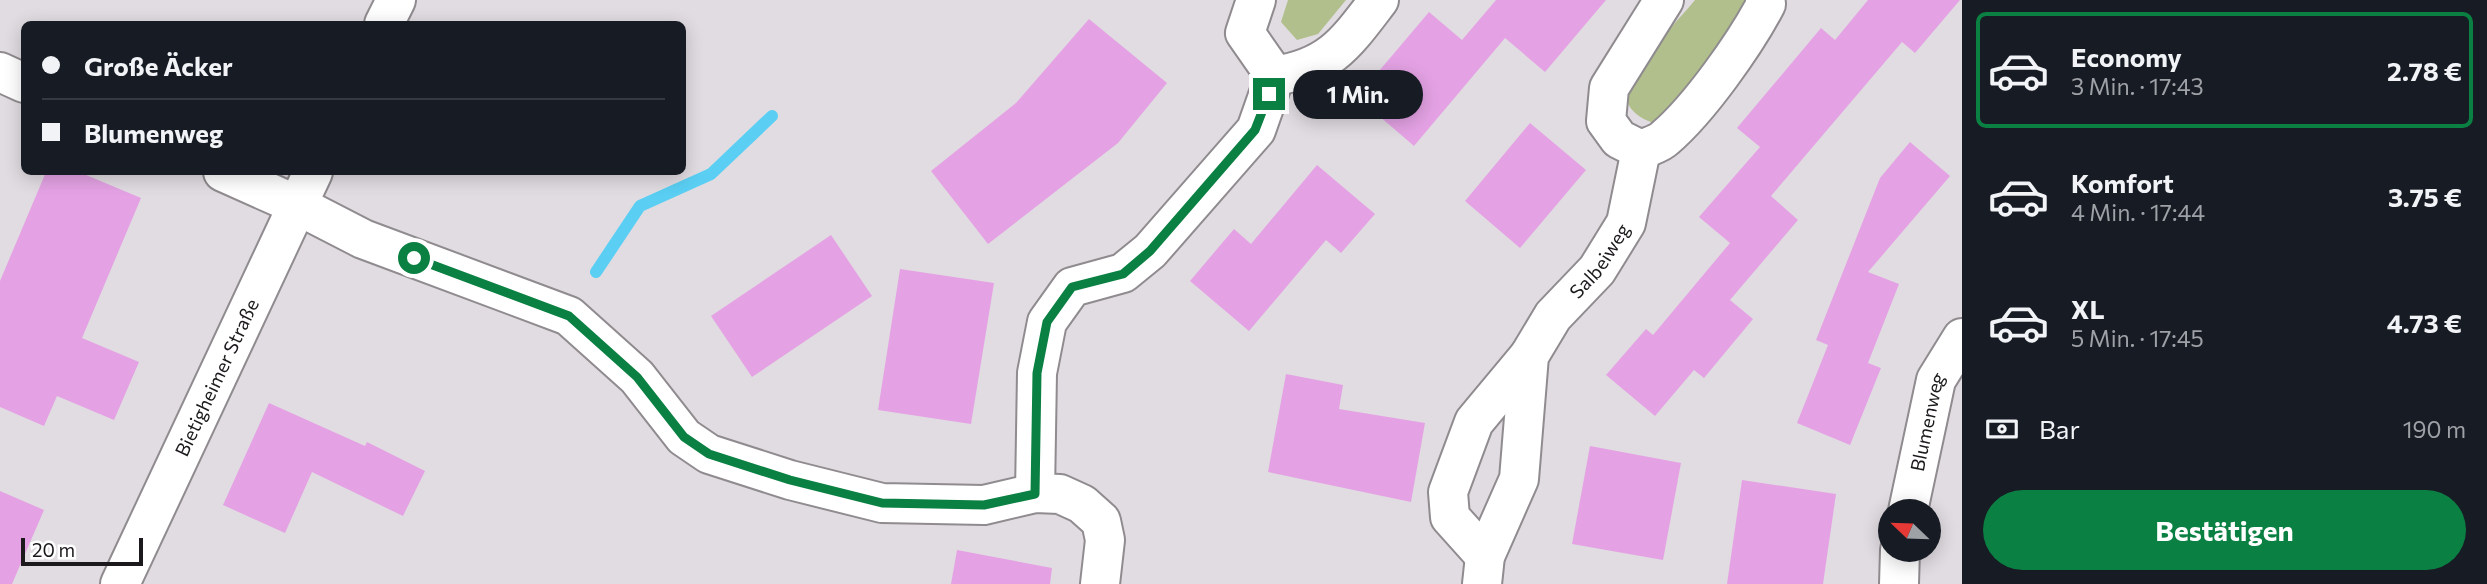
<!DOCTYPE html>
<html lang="de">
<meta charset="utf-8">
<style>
:root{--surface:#171b24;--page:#242831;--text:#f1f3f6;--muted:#9ea1a6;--line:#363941;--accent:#0b8043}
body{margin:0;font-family:Commissioner,sans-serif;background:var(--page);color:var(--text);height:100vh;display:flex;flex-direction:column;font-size:26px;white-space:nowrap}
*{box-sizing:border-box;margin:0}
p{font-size:23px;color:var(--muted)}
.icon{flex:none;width:38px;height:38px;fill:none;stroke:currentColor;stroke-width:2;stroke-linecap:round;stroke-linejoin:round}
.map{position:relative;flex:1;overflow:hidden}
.sheet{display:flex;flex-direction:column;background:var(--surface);width:525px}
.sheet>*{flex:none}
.guide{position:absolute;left:21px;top:21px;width:665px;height:154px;border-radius:10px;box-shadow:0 4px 18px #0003;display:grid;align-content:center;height:154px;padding:0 21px;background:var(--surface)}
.needle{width:46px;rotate:293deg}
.fabs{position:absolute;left:1878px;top:499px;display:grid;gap:14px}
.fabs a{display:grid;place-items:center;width:63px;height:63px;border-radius:50%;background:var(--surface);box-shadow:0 4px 18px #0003;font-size:35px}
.scale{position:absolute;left:21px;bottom:18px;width:122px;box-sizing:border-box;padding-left:7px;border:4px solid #1b191b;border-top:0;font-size:19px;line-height:24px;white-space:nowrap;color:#1b191b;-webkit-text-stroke:5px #fff;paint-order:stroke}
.end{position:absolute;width:32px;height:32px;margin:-16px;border:9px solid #0b8043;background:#fff;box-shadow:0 0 0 4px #fff}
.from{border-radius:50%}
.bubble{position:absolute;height:49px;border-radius:24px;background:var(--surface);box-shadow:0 4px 18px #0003;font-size:23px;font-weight:700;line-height:49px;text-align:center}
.guide b{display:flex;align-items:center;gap:24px;height:66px;font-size:26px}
.guide b+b{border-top:2px solid var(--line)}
.guide i{width:18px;height:18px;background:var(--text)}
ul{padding:12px 0 0;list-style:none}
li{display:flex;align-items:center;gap:21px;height:116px;margin:0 14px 10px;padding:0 7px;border:4px solid transparent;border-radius:10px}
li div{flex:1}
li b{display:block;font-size:26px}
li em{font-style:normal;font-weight:700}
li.current{border-color:var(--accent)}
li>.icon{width:63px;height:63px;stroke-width:1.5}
.pay{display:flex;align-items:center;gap:18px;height:77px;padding:0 21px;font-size:26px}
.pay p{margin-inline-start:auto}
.action{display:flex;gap:14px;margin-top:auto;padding:14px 21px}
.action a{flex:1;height:80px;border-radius:42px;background:var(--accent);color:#fff;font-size:28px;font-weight:700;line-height:80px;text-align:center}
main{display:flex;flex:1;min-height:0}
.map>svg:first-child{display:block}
.green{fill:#b1bf8c}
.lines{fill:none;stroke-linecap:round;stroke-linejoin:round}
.stream{stroke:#5acff3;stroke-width:12}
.building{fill:#e4a2e4}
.minor-casing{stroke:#8f8b8f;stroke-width:42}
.tertiary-casing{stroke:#8f8b8f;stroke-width:42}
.minor{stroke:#fff;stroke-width:38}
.tertiary{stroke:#fff;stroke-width:38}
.route{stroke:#0b8043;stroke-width:9}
.labels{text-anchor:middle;stroke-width:6;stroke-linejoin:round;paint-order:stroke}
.street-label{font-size:19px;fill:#1b191b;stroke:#fff}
</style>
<main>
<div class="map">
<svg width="1962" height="584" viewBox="0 0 1962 584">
<rect width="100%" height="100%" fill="#e1dce1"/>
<g class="green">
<path d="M1288 0H1346L1318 34 1297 40 1281 22Z"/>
<path d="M1695 0H1761L1665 125C1642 123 1616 106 1630 80 1643 55 1677 22 1695 0Z"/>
</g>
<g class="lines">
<path class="stream" d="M596 272 640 206 711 174 772 116"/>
</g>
<g class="building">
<path d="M1496 0H1606L1545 72 1505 38 1414 146 1357 97 1429 12 1462 40Z"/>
<path d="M1868 0H1960L1915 53 1902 42 1771 196 1798 220 1730 300 1753 319 1704 378 1694 370 1655 416 1606 375 1646 329 1653 335 1730 243 1699 217 1760 147 1737 128 1821 28 1835 40Z"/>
<path d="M1089 19 1167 83 1118 143 988 244 931 171 1016 103Z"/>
<path d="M1530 123 1586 170 1520 248 1465 201Z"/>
<path d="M1910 142 1950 176 1868 272 1899 284 1868 363 1881 368 1850 445 1797 423 1828 345 1816 340 1880 178Z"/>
<path d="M1317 165 1375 214 1341 253 1326 240 1249 331 1190 281 1234 229 1251 244Z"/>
<path d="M46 172H79L141 198 82 338 139 362 114 420 57 396 44 426 0 407V281Z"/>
<path d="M831 235 872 296 752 377 711 316Z"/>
<path d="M900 269 994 283 971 424 878 410Z"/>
<path d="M1286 374 1343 385 1339 409 1425 423 1411 502 1268 472Z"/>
<path d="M269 403 365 446 367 442 425 471 403 516 312 472 285 533 223 505Z"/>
<path d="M1590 446 1681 463 1663 560 1572 544Z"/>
<path d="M1742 480 1836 494 1823 584H1727Z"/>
<path d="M0 491 44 510 12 584H0Z"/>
<path d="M957 550 1052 568 1050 584H951Z"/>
</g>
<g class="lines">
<defs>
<g id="minor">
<path d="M1664 0 1609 88 1606 121 1619 139 1641 150C1649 146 1659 144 1665 138 1699 109 1745 44 1766 4L1765 0"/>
<path d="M0 72 24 83"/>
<path d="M1275 76C1331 67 1346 43 1379 0"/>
<path d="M223 172 297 205 363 239 569 316 637 377 684 437 709 454 790 480 882 503 984 505 1035 493 1060 494 1082 504 1101 521 1105 540 1100 584"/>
<path d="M1035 493 1037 373 1047 322 1072 287 1123 273 1150 251 1256 130 1275 76 1245 33 1256 0"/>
<path id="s1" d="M1908 511 1936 380 1962 338"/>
<path d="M1485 556 1450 517 1448 492 1474 422 1529 356"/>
<path id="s2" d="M1482 584 1485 556 1519 479 1529 356 1553 316 1597 270 1626 223 1641 150"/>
<path d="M1899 584 1900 550"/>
</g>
<g id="tertiary">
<path d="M384 24 396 0"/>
<path id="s3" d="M120 584 313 172"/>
</g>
</defs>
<use href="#minor" class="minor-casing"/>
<use href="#tertiary" class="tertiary-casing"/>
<use href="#minor" class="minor"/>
<use href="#tertiary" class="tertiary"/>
</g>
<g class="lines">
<path class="route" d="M414 258 569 316 637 377 684 437 709 454 790 480 882 503 984 505 1035 494 1037 373 1047 322 1072 287 1123 274 1150 251 1255 130 1269 94"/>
</g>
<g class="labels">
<g class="street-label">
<text dy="7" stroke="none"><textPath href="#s2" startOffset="355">Salbeiweg</textPath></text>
<text dy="7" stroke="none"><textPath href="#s3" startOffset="228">Bietigheimer Straße</textPath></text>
<text dy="7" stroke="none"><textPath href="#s1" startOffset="91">Blumenweg</textPath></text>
</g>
</g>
</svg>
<div class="fabs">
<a><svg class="needle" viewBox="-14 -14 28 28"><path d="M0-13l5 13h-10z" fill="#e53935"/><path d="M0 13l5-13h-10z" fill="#9ea1a6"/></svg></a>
</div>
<div class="scale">20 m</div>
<i class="end from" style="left:414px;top:258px"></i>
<i class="end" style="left:1269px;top:94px"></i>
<div class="bubble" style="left:1293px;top:70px;width:130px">1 Min.</div>
<div class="guide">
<b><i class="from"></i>Große Äcker</b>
<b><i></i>Blumenweg</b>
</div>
</div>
<section class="sheet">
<ul>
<li class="current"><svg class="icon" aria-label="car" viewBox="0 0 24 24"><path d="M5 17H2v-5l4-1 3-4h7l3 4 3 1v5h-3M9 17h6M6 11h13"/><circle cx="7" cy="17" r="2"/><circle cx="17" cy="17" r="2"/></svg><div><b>Economy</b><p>3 Min. · 17:43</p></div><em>2.78 €</em></li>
<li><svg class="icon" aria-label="car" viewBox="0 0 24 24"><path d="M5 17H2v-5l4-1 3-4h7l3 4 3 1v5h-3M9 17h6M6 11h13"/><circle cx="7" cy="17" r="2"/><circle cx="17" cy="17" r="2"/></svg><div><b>Komfort</b><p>4 Min. · 17:44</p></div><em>3.75 €</em></li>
<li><svg class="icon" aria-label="car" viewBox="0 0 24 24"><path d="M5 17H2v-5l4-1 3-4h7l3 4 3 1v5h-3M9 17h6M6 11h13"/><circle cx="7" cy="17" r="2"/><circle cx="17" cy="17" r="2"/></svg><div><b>XL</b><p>5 Min. · 17:45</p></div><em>4.73 €</em></li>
</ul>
<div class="pay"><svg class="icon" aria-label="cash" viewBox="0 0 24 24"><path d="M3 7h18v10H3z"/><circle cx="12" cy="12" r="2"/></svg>Bar<p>190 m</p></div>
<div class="action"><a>Bestätigen</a></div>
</section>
</main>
